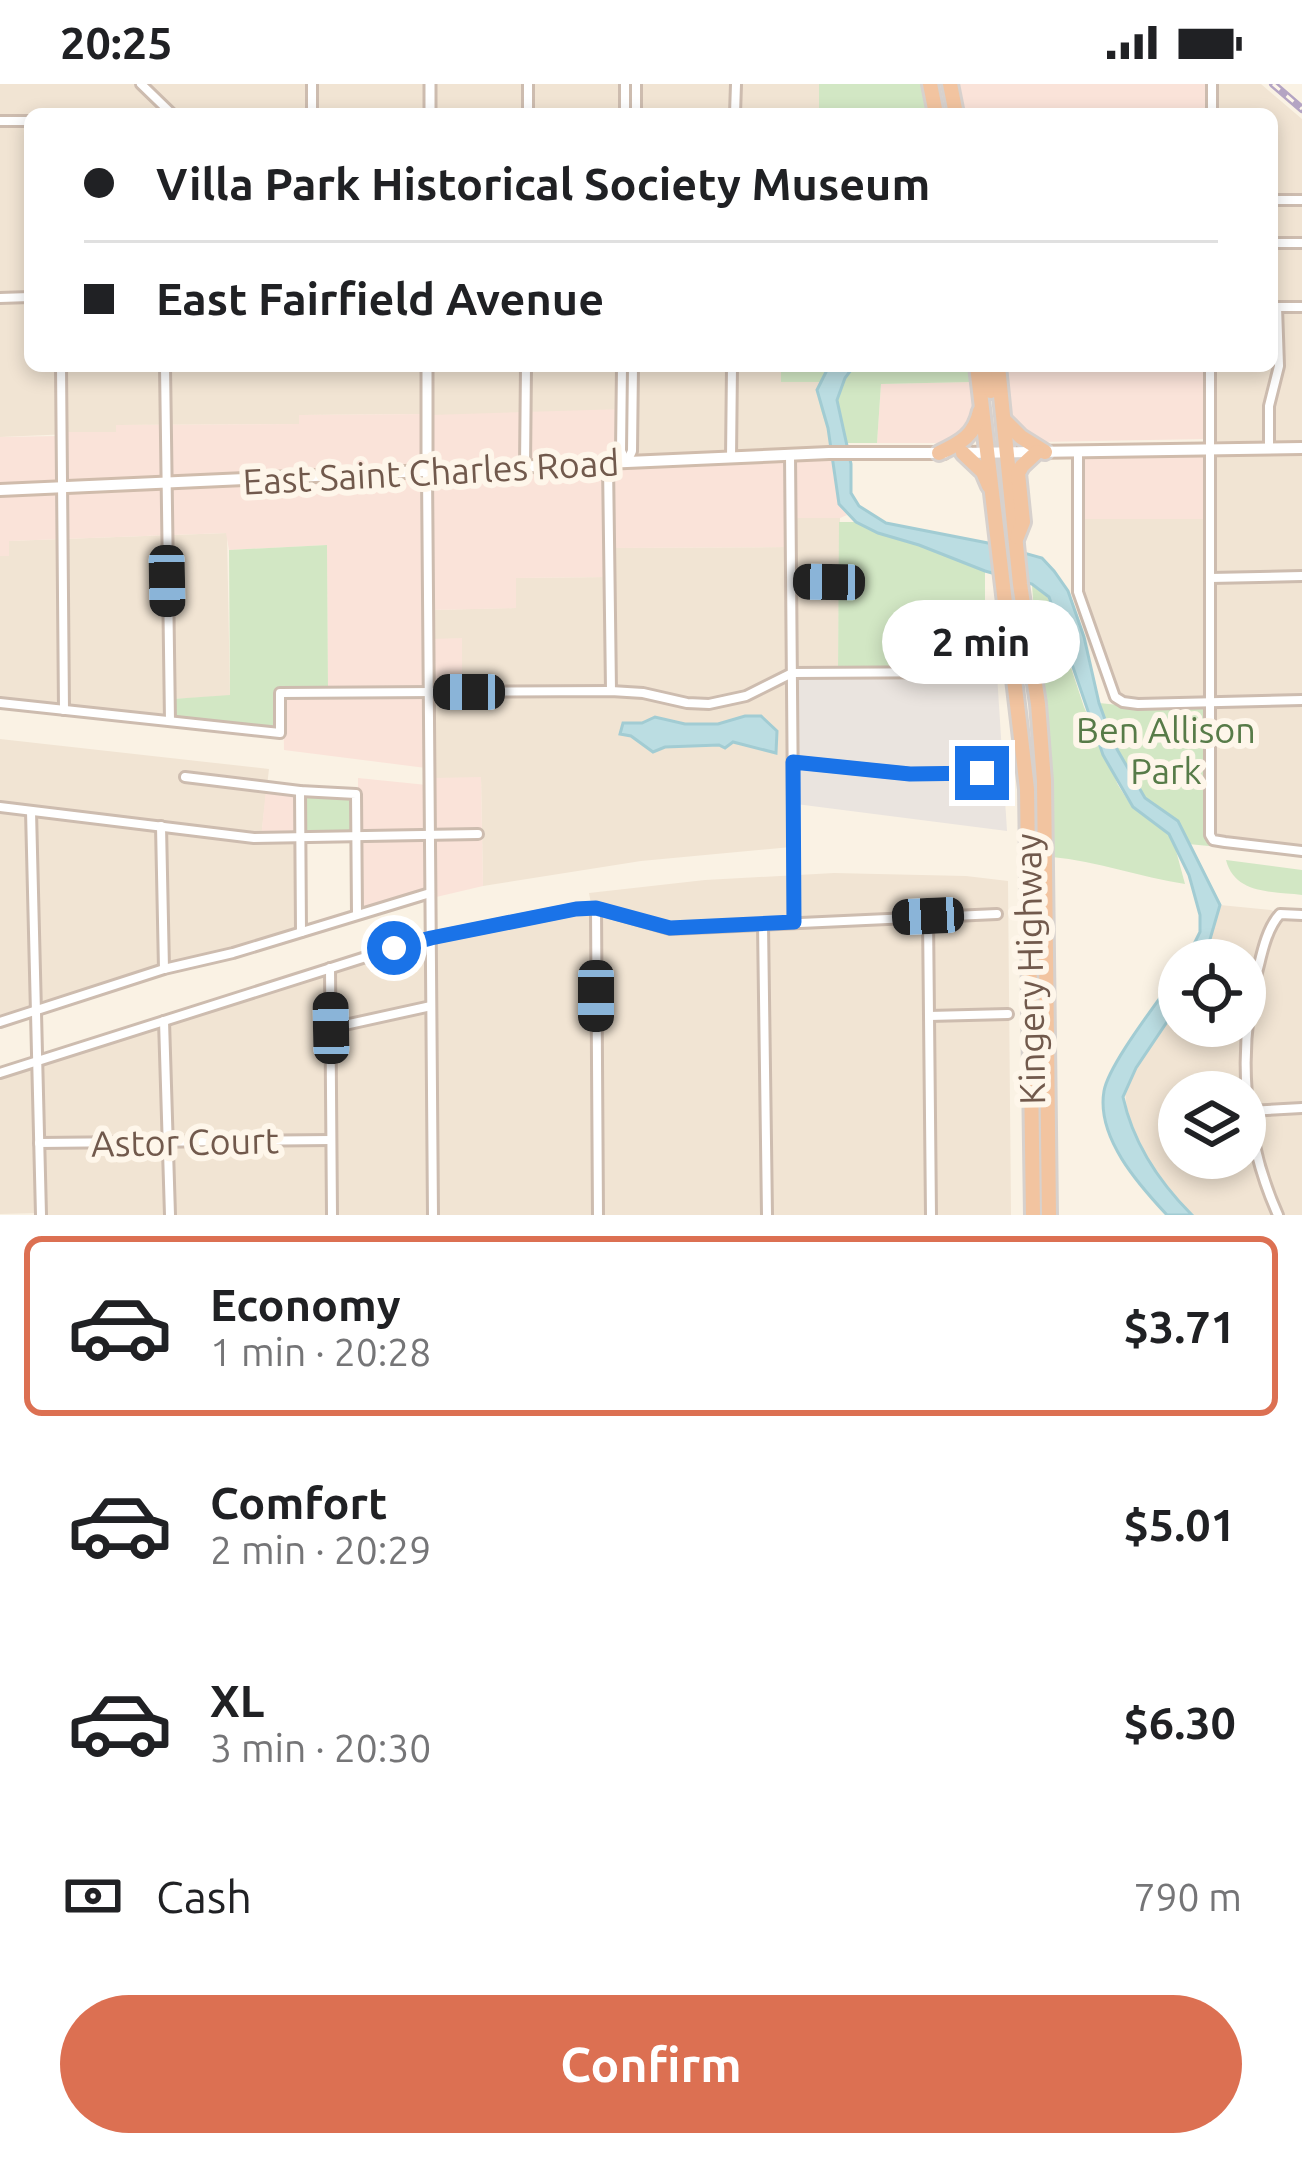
<!DOCTYPE html>
<meta charset="utf-8">
<style>
:root{--surface:#fff;--page:#f2f2f2;--text:#202124;--muted:#757577;--line:#e0e0e0;--accent:#dc7052}
body{margin:0;font-family:Ubuntu,sans-serif;background:var(--page);color:var(--text);height:100vh;display:flex;flex-direction:column;font-size:45px;white-space:nowrap}
*{box-sizing:border-box;margin:0}
p{font-size:39px;color:var(--muted)}
.icon{flex:none;width:66px;height:66px;fill:none;stroke:currentColor;stroke-width:2;stroke-linecap:round;stroke-linejoin:round}
.map{position:relative;height:1131px;overflow:hidden}
.sheet{display:flex;flex-direction:column;background:var(--surface);flex:1}
.sheet>*{flex:none}
.hud{position:absolute;left:24px;top:24px;width:1254px;height:264px;border-radius:18px;box-shadow:0 6px 18px #0003;display:grid;align-content:center;height:264px;padding:0 60px;background:var(--surface)}
.controls{position:absolute;left:1158px;top:855px;display:grid;gap:24px}
.controls a{display:grid;place-items:center;width:108px;height:108px;border-radius:50%;background:var(--surface);box-shadow:0 6px 18px #0003;font-size:60px}
.end{position:absolute;width:54px;height:54px;margin:-27px;border:15px solid #1a73e8;background:#fff;box-shadow:0 0 0 6px #fff}
.from{border-radius:50%}
.bubble{position:absolute;height:84px;border-radius:42px;background:var(--surface);box-shadow:0 6px 18px #0003;font-size:39px;font-weight:700;line-height:84px;text-align:center}
.car{position:absolute;width:36px;height:72px;margin:-36px -18px;border-radius:15px;box-shadow:0 0 9px 3px #0007;background:linear-gradient(#222 24%,#8ab4d8 0 40%,#222 0 76%,#8ab4d8 0 86%,#222 0)}
.hud b{display:flex;align-items:center;gap:42px;height:114px;font-size:45px}
.hud b+b{border-top:3px solid var(--line)}
.hud i{width:30px;height:30px;background:var(--text)}
ul{padding:21px 0 0;list-style:none}
li{display:flex;align-items:center;gap:36px;height:180px;margin:0 24px 18px;padding:0 36px;border:6px solid transparent;border-radius:18px}
li div{flex:1}
li b{display:block;font-size:45px}
li em{font-style:normal;font-weight:700}
li.current{border-color:var(--accent)}
li>.icon{width:108px;height:108px;stroke-width:1.5}
.pay{display:flex;align-items:center;gap:30px;height:132px;padding:0 60px;font-size:45px}
.pay p{margin-inline-start:auto}
.action{display:flex;gap:24px;margin-top:auto;padding:24px 60px}
.action a{flex:1;height:138px;border-radius:72px;background:var(--accent);color:#fff;font-size:48px;font-weight:700;line-height:138px;text-align:center}
.status{display:flex;justify-content:space-between;align-items:center;height:84px;padding:0 60px;background:var(--surface);direction:ltr}
.status svg{height:33px;fill:currentColor}
.map>svg:first-child{display:block}
.residential{fill:#f1e4d3;fill-rule:evenodd}
.commercial{fill:#fae3d9}
.industrial{fill:#eae4df}
.green{fill:#d2e7c4}
.water{fill:#bbdde2;stroke:#a2ccd3;stroke-width:3}
.lines{fill:none;stroke-linecap:round;stroke-linejoin:round}
.minor-casing{stroke:#cdbcaf;stroke-width:14}
.tertiary-casing{stroke:#cdbcaf;stroke-width:15}
.secondary-casing{stroke:#d0bcac;stroke-width:16}
.trunk-casing{stroke:#d7d1cd;stroke-width:20}
.minor{stroke:#fff;stroke-width:8}
.tertiary{stroke:#fff;stroke-width:9}
.secondary{stroke:#fff;stroke-width:10}
.trunk{stroke:#f2c4a0;stroke-width:14}
.rail-casing{stroke:#b4a4c3;stroke-width:8}
.rail{stroke:#fef6ea;stroke-width:3;stroke-dasharray:9;stroke-linecap:butt}
.route{stroke:#1a73e8;stroke-width:15}
.labels{text-anchor:middle;stroke-width:12;stroke-linejoin:round;paint-order:stroke}
.street-label{font-size:36px;fill:#71594c;stroke:#fef6ea}
.park-label{font-size:36px;fill:#577b48;stroke:#fef6ea}
</style>
<div class="status"><b>20:25</b><svg viewBox="0 0 49 12"><path d="M0 12V9h3v3zM5 12V6h3v6zM10 12V3h3v9zM15 12V0h3v12zM26 1h20v11H26zM47 4h2v5h-2z"/></svg></div>
<div class="map">
<svg width="1302" height="1131" viewBox="0 0 1302 1131">
<rect width="100%" height="100%" fill="#faf2e4"/>
<g class="residential">
<path d="M0 0H428V30H30V282H426V330L300 331 299 340 117 341V348L0 353Z"/>
<path d="M433 0H819V30H432Z"/>
<path d="M1217 0H1261L1302 35V357H1213L1214 282H1272V30H1216Z"/>
<path d="M430 282H781V298L820 297 819 319 828 344 833 366 624 376 430 331Z"/>
<path d="M1302 371V763L1209 753 1138 623 1123 622 1081 512V435H1206L1207 372Z"/>
<path d="M794 434H840L838 585 795 587Z"/>
<path d="M227 449 230 612 172 615V635L0 615V472H9L8 457Z"/>
<path d="M788 463 791 763 641 777 483 802 481 694H432L431 610 613 609 612 464Z"/>
<path d="M607 493 609 604 462 606 432 555 431 526 515 524 516 494Z"/>
<path d="M0 655 269 685 261 754H297L298 845 0 935Z"/>
<path d="M834 789 966 792 1008 797 1011 1131H44L39 979 328 887 435 857 592 825 589 809 705 796Z"/>
<path d="M1220 821 1271 826 1290 834 1302 835V1131H1192L1173 1112 1137 1058 1128 1034 1125 1009 1127 999 1179 920V942H1245V876H1204ZM1179 1008H1245V1074H1179Z"/>
<path d="M34 981 38 1129 0 1130V992Z"/>
</g>
<g class="commercial">
<path d="M956 0H1208V30H963Z"/>
<path d="M1005 282H1205V355L1038 358 1014 340Z"/>
<path d="M971 298 974 342 950 359H877L881 300Z"/>
<path d="M624 325V376L430 386V331Z"/>
<path d="M426 330 425 386 62 401V348H116V341L299 340V331Z"/>
<path d="M59 352V401L0 404V353Z"/>
<rect x="1081" y="372" width="126" height="63"/>
<path d="M834 373 833 389 839 420 847 431 840 434H794V374Z"/>
<path d="M787 374 788 463 612 464 611 382Z"/>
<path d="M606 382 607 493 516 494V524L431 526 430 391Z"/>
<path d="M424 391 427 606H328L327 461 229 466 226 449 9 457V472H0V409Z"/>
<path d="M462 554V606H431L432 555Z"/>
<path d="M427 611 426 684 284 666 283 612Z"/>
<path d="M481 693 483 802 432 814V694Z"/>
<path d="M358 694 427 701 428 808 358 828Z"/>
<path d="M266 705 297 709V754H261Z"/>
</g>
<path class="industrial" d="M997 590 1007 747 796 720 794 592Z"/>
<g class="green">
<path d="M819 0H921L927 30H819Z"/>
<path d="M781 282H968L971 298 881 300 877 359H831C828 339 813 317 820 298H781Z"/>
<path d="M839 438H856L878 449 919 461 985 487V519L996 584 838 585Z"/>
<path d="M327 461 328 606H277L275 646 172 635V615L230 611 229 466Z"/>
<path d="M1032 501 1048 514 1084 623 1118 701 1132 723 1169 751 1175 763 1185 800C1140 793 1097 777 1052 773Z"/>
<path d="M1099 619 1138 623H1206L1209 762 1188 760C1176 726 1164 735 1145 713 1126 692 1108 645 1099 619Z"/>
<path d="M301 710 354 711V752H302Z"/>
<path d="M1226 776 1302 786V811C1273 807 1235 811 1226 776Z"/>
</g>
<g class="water">
<path d="M829 282H854L845 294 837 316 851 380V409L859 422 886 439 988 459 1042 474 1054 487 1068 507 1084 553 1099 619 1114 660 1145 714 1178 737 1220 821 1204 876H1186L1200 848V831L1189 791 1169 750 1133 723 1103 671 1049 513 1032 500 985 487 919 461 878 449 856 438 839 420 828 344 817 306Z"/>
<path d="M745 632H761L777 647 776 669 733 658 725 664 719 661 665 663 653 668 631 652 620 650 623 639H642L655 633 685 640H718Z"/>
<path d="M1179 887V920L1136 984 1123 1013C1133 1059 1159 1098 1192 1131H1167C1138 1100 1096 1053 1104 1007 1109 979 1161 914 1179 887Z"/>
</g>
<g class="lines">
<defs>
<g id="minor">
<path d="M141 0 172 30"/>
<path d="M1212 0V30"/>
<path d="M312 30V0"/>
<path d="M528 30V0"/>
<path d="M625 30V0"/>
<path d="M636 30V0"/>
<path d="M735 30 736 0"/>
<path d="M0 37H30"/>
<path d="M1272 116H1302"/>
<path d="M1272 159H1302"/>
<path d="M0 214 30 213"/>
<path d="M1273 223H1302"/>
<path d="M61 282 64 626"/>
<path d="M165 282 170 637"/>
<path d="M622 282 621 367 626 378"/>
<path d="M1210 282V751L1213 756 1225 758 1302 767"/>
<path d="M1269 364V322L1279 282 1277 223"/>
<path d="M1078 367V508L1115 613 1123 618 1138 620 1302 616"/>
<path d="M790 371 794 839"/>
<path d="M731 374 732 282"/>
<path d="M627 378 632 367 633 282"/>
<path d="M608 380 611 606"/>
<path d="M525 382 526 282"/>
<path d="M427 388 433 1131"/>
<path d="M1210 494 1302 492"/>
<path d="M793 497 829 498"/>
<path d="M0 619 280 649V609L611 607 643 609 687 619 709 620 746 612 792 589 975 588"/>
<path d="M793 678 910 690 991 689"/>
<path d="M185 693 300 707 356 710 357 830"/>
<path d="M300 707 301 848"/>
<path d="M0 723 254 754 478 750"/>
<path d="M31 727 41 1131"/>
<path d="M161 742 164 885"/>
<path d="M596 824 598 1131"/>
<path d="M928 832 931 1131"/>
<path d="M763 840 767 1131"/>
<path d="M330 884 332 1131"/>
<path d="M929 932 1008 930"/>
<path d="M164 937 170 1131"/>
<path d="M0 938 164 885 233 869 430 809"/>
<path d="M331 944 431 922"/>
<path d="M0 989 391 865 431 854 576 825 596 824 670 845 997 830"/>
<path d="M1248 1027 1302 1024"/>
<path d="M39 1059 331 1056"/>
<path d="M1278 1131C1243 1053 1236 964 1259 881 1263 864 1268 843 1280 830L1302 831"/>
</g>
<g id="tertiary">
<path d="M430 30V0"/>
<path d="M427 282V388"/>
</g>
<g id="secondary">
<path d="M962 369 1302 364"/>
<path d="M0 406 829 369H944"/>
</g>
<g id="trunk">
<path d="M930 0 936 30"/>
<path d="M950 0 956 30"/>
<path d="M977 282 1027 705 1033 1131"/>
<path d="M988 282 991 307"/>
<path d="M998 282 1020 500 1038 620 1044 697 1049 1131"/>
<path d="M1004 336 1021 353 1045 368"/>
<path d="M939 369C961 359 975 351 980 327"/>
<path d="M963 369 983 388 989 402"/>
<path d="M1017 453 1023 438 1018 389 1022 382 1037 368"/>
</g>
</defs>
<use href="#minor" class="minor-casing"/>
<use href="#tertiary" class="tertiary-casing"/>
<use href="#secondary" class="secondary-casing"/>
<use href="#trunk" class="trunk-casing"/>
<use href="#minor" class="minor"/>
<use href="#tertiary" class="tertiary"/>
<use href="#secondary" class="secondary"/>
<use href="#trunk" class="trunk"/>
<defs>
<path id="rail" d="M1273 0 1302 25"/>
</defs>
<use href="#rail" class="rail-casing"/>
<use href="#rail" class="rail"/>
</g>
<g class="lines">
<path class="route" d="M394 864 431 854 576 825 596 824 670 844 794 838 793 678 910 690 982 689"/>
</g>
<g class="labels">
<g class="street-label">
<text transform="translate(431 388) rotate(-3)" y="13">East Saint Charles Road</text>
<text transform="translate(1030 885) rotate(-91)" y="13">Kingery Highway</text>
<text transform="translate(185 1058) rotate(-1)" y="13">Astor Court</text>
</g>
<g class="park-label">
<text x="1166" y="659">Ben Allison<tspan x="1166" dy="41">Park</tspan></text>
</g>
</g>
</svg>
<div class="controls">
<a><svg class="icon" aria-label="locate" viewBox="0 0 24 24"><circle cx="12" cy="12" r="6"/><path d="M12 2v4M12 18v4M2 12h4M18 12h4"/></svg></a>
<a><svg class="icon" aria-label="layers" viewBox="0 0 24 24"><path d="M12 4l9 5-9 5-9-5zM3 14l9 5 9-5"/></svg></a>
</div>
<i class="end from" style="left:394px;top:864px"></i>
<i class="end" style="left:982px;top:689px"></i>
<div class="bubble" style="left:882px;top:516px;width:198px">2 min</div>
<i class="car" style="left:167px;top:497px;rotate:179deg"></i>
<i class="car" style="left:829px;top:498px;rotate:271deg"></i>
<i class="car" style="left:469px;top:608px;rotate:270deg"></i>
<i class="car" style="left:928px;top:832px;rotate:267deg"></i>
<i class="car" style="left:596px;top:912px;rotate:180deg"></i>
<i class="car" style="left:331px;top:944px;rotate:359deg"></i>
<div class="hud">
<b><i class="from"></i>Villa Park Historical Society Museum</b>
<b><i></i>East Fairfield Avenue</b>
</div>
</div>
<section class="sheet">
<ul>
<li class="current"><svg class="icon" aria-label="car" viewBox="0 0 24 24"><path d="M5 17H2v-5l4-1 3-4h7l3 4 3 1v5h-3M9 17h6M6 11h13"/><circle cx="7" cy="17" r="2"/><circle cx="17" cy="17" r="2"/></svg><div><b>Economy</b><p>1 min · 20:28</p></div><em>$3.71</em></li>
<li><svg class="icon" aria-label="car" viewBox="0 0 24 24"><path d="M5 17H2v-5l4-1 3-4h7l3 4 3 1v5h-3M9 17h6M6 11h13"/><circle cx="7" cy="17" r="2"/><circle cx="17" cy="17" r="2"/></svg><div><b>Comfort</b><p>2 min · 20:29</p></div><em>$5.01</em></li>
<li><svg class="icon" aria-label="car" viewBox="0 0 24 24"><path d="M5 17H2v-5l4-1 3-4h7l3 4 3 1v5h-3M9 17h6M6 11h13"/><circle cx="7" cy="17" r="2"/><circle cx="17" cy="17" r="2"/></svg><div><b>XL</b><p>3 min · 20:30</p></div><em>$6.30</em></li>
</ul>
<div class="pay"><svg class="icon" aria-label="cash" viewBox="0 0 24 24"><path d="M3 7h18v10H3z"/><circle cx="12" cy="12" r="2"/></svg>Cash<p>790 m</p></div>
<div class="action"><a>Confirm</a></div>
</section>
